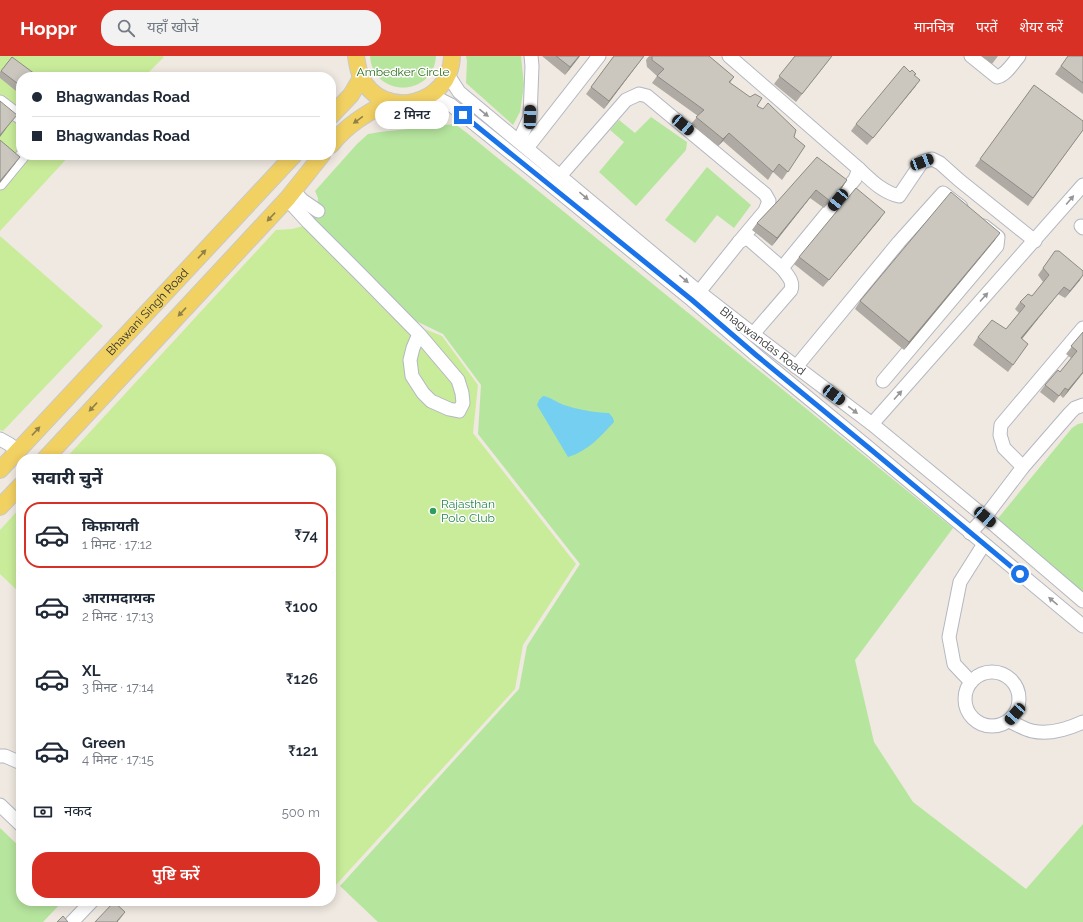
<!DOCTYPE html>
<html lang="hi">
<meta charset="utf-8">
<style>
:root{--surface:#fff;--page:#f2f2f3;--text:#1f2937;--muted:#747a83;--line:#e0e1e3;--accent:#d93025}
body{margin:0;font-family:Raleway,"Noto Sans Devanagari",sans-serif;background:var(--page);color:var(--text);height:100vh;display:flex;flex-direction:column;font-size:15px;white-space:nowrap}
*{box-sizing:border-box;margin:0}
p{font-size:13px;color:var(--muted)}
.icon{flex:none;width:22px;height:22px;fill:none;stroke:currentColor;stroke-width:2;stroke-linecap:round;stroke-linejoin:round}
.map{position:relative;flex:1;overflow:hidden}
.drawer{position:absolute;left:16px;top:398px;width:320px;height:452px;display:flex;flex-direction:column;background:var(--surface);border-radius:16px;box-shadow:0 2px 10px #0003}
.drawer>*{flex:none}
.hud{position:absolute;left:16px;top:16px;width:320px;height:88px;border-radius:16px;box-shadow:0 2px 10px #0003;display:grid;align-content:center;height:88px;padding:0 16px;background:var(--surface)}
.end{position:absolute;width:18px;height:18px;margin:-9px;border:5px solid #1a73e8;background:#fff;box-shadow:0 0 0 2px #fff}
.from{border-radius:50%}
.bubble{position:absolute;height:28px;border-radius:14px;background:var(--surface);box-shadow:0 2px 10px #0003;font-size:13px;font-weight:600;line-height:28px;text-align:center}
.car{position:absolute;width:12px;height:24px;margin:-12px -6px;border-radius:5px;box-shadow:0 0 3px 1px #0007;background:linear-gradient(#222 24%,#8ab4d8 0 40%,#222 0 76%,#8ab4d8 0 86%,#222 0)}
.hud b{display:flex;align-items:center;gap:14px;height:38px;font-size:15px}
.hud b+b{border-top:1px solid var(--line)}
.hud i{width:10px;height:10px;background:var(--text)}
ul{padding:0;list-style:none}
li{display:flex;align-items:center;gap:12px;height:66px;margin:0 8px 6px;padding:0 8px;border:2px solid transparent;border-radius:16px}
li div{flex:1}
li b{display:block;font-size:15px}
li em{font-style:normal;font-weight:600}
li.on{border-color:var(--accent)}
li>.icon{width:36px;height:36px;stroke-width:1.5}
h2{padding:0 16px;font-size:18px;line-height:48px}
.pay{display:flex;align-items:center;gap:10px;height:44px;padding:0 16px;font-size:15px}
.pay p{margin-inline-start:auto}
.action{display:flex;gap:8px;margin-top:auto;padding:8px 16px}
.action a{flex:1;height:46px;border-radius:16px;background:var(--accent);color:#fff;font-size:16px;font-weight:600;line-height:46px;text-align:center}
header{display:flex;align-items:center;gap:24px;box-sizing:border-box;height:56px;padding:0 20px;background:var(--accent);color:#fff}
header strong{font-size:19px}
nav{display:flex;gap:22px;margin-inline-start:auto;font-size:14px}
.search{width:280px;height:36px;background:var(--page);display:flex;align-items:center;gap:10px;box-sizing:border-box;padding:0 14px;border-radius:16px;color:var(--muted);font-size:15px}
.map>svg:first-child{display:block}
.green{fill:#b6e59e}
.pitch{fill:#c9ec9a}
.water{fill:#75cff0}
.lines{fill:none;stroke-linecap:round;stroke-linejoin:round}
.minor-casing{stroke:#b4b7c1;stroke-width:15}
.major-casing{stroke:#c9c9c9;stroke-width:18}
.minor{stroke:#fff;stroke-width:13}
.major{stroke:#f2d163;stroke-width:16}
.wall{fill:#afaba4}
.shaded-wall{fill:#8e8b86}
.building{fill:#cbc7bf;stroke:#8e8b86}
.oneway{fill:#969696}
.oneway2{fill:#908048}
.route{stroke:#1a73e8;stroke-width:5}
.leisure-dot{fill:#2e9e5b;stroke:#fff;stroke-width:1.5}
.labels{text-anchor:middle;stroke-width:3;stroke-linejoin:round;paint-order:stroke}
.park-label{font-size:12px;fill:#2c6e1b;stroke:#fff}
.street-label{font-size:12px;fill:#2e2e2e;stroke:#fff}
.leisure-label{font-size:12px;fill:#27864d;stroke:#fff;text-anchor:start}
</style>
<header>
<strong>Hoppr</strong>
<div class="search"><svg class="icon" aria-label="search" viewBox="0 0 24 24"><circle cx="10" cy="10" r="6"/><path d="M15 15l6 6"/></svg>यहाँ खोजें</div>
<nav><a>मानचित्र</a><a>परतें</a><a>शेयर करें</a></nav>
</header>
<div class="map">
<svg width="1083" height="866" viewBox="0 0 1083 866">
<rect width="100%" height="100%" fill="#efe9e1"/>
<g class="green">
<path d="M370 0H436C433 42 373 42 370 0Z"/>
<path d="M466 0H521L524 29 520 56 513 69 466 27 467 5Z"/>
<path d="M651 61 687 86 686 94 636 150 599 116 624 86 610 74 619 64 635 77Z"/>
<path d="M455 68 467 77 953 472 855 604 874 686 913 746 1026 833 1083 768V866H378L340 830 519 633 527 590 580 508 478 378 481 329 443 278 416 265 319 169 313 161 317 157 318 142 315 135 357 88 368 78 380 76Z"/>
<path d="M707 111 751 149 734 172 717 159 695 187 665 164Z"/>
<path d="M1083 367V537L995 466 1072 372 1078 368Z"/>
<path d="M0 772 21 792V845H63L43 866H0Z"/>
</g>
<g class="pitch">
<path d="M0 0H162L164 1 144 21H21V99H70L0 175Z"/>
<path d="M303 170 390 259 442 280 478 329 473 377 576 508 523 589 515 633 335 830 331 826V403H65L276 174 292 173Z"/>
<path d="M0 180 103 270 3 375 0 374Z"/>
<path d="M21 451V538L0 518V474Z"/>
</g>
<path class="water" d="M543 340C548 340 558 347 564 349 576 353 595 357 609 357L613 362 614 366C600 381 588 395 568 401L537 349 539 344Z"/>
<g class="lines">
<defs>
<g id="minor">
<path d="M729 0 859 113 855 123 782 212C787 219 794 225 791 234L753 278"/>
<path d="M971 0 997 21C1006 19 1013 7 1019 0"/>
<path id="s1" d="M448 19 459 36 699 236 753 278 872 368 985 461 1083 545"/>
<path d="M431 39 451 49 547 126 692 244 756 299 869 392 1083 570"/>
<path d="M0 46 21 62"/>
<path d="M519 85 530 61 532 10 531 0"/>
<path d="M527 92 599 0"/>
<path d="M859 113C871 124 882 136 899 140L922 106 932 103 940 107 959 124 1035 185"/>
<path d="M560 120 626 44 639 38 647 40 765 138 769 145 765 155 739 186"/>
<path d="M0 127 23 99"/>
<path d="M294 135 302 144 318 155"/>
<path d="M287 143 309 167 363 221 419 278 458 324 462 337 463 347 459 355 449 353 431 345 423 337 412 320 410 304 413 292 419 278"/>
<path d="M1081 170 1083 172"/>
<path d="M699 236 739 186 746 182 751 185 782 212"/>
<path d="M796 311 899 186 943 137 961 151"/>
<path d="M883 325 997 190 998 181 984 170"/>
<path d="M872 368 1083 129"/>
<path d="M0 383 9 388 18 395"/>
<path d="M1023 411 1004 392 1000 379 1001 369 1083 272"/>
<path d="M970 477 985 461 1023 411 1070 357 1075 352 1083 349"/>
<circle cx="992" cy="643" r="27"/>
<path d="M971 626 954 608 949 581 960 526 984 488"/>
<path d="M1009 665C1016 668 1024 673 1032 675 1049 679 1068 673 1083 666"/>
<path d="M0 700H5L21 707"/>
<path d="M0 749 21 769"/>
<path d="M72 866 92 845"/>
</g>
<g id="major">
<path d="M356 0C357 7 358 14 361 21 383 66 451 49 452 0"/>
<path d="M331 60 351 39 361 22"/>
<path d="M331 89C348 68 366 58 389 45"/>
<path d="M45 403 287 143 307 118 322 99"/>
<path id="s2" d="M0 414 294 99"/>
<path d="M0 451 21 429"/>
</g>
</defs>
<use href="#minor" class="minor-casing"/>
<use href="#major" class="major-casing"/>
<use href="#minor" class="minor"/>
<use href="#major" class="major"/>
</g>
<g class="wall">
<path d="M542 0H580L565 19Z"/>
<path d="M614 0H644L604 53 586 38Z"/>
<path d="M649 0H709L734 21 730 27 794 81 805 90 782 124 773 116 768 124 723 85 718 90 691 68 698 60 652 27 657 20 647 11 646 4Z"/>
<path d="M795 0H832L796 46 774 28Z"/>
<path d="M981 0H998L992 8Z"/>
<path d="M1068 0H1083V38L1055 18Z"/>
<path d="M12 1 21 21V39L0 22V16Z"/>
<path d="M910 16 915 19V31L867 89 851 75 856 68Z"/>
<path d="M1034 29 1083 74 1028 150 975 110Z"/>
<path d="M847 124 842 132 824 152 810 142 772 190 752 174 757 167 777 146Z"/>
<path d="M880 163 823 231 794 208 799 201Z"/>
<path d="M995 184 904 294 855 253 860 245Z"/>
<path d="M1055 195 1080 224 1065 242 1058 238 1022 283 1028 288 1008 316 973 289 978 281 1006 273 1019 257 1015 253 1020 246 1032 240 1043 226 1038 219Z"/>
<path d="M1083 276V317L1063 342 1060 339 1054 347 1040 336 1045 329 1060 316 1071 302 1066 298Z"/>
</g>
<g class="shaded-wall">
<path d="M579 0H580L565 19 570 11Z"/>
<path d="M644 0 604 53 609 45Z"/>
<path d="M920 24 915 31 867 89 873 82Z"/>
<path d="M17 59 11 66 0 81V79Z"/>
<path d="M729 77 723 85 718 90 723 83Z"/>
<path d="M20 101 15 108 0 127V125Z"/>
<path d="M847 124 842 132 824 152 830 145Z"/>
<path d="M816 134 810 142 772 190 777 182Z"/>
<path d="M885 156 880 163 823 231 829 224Z"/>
<path d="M1000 177 995 184 904 294 909 286Z"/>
<path d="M1083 219 1080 224 1065 242 1070 235Z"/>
<path d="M1064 231 1058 238 1016 290 1021 282Z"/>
<path d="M1083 316V317L1063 342 1068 334Z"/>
<path d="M125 856 120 863 117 866H116Z"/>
</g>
<g class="building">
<path d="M556 0H579L570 11Z"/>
<path d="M614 0H644L609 45 591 31Z"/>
<path d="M652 0H709L734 21 729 26 750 41 755 38 762 42 757 50 763 53 768 47 796 74 794 81 805 90 788 116 779 108 773 116 729 77 723 83 696 61 704 54 657 20 664 13 652 4Z"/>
<path d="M795 0H832L802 38 779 20Z"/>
<path d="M1068 0H1083V27L1061 10Z"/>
<path d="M12 1 39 21H21V30L1 15Z"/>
<path d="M904 10 910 16 912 14 916 18 914 19 920 24 873 82 856 68Z"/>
<path d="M1034 29 1083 65V74L1033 142 980 103Z"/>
<path d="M0 45 17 59 0 79Z"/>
<path d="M0 84 20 101 0 125Z"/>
<path d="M817 101 847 124 830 145 816 134 777 182 757 167 777 146Z"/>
<path d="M856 132 885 156 829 224 799 201Z"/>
<path d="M951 136 1000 177 909 286 860 245Z"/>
<path d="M1055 195H1059L1083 215V219L1070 235 1064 231 1021 282 1028 288 1013 309 978 281 992 264 1006 273 1025 250 1020 246 1028 238 1032 240 1049 219 1043 212Z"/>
<path d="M1083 276V316L1068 334 1065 332 1059 340 1045 329 1058 314 1060 316 1077 295 1071 290Z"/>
<path d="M114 846 125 856 117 865 118 866H95Z"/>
<path d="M63 860 68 866H57Z"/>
</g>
<defs><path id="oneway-solid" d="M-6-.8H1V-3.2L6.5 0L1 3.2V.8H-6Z"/></defs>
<g class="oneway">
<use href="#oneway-solid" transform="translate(484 57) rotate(39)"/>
<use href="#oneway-solid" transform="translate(584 140) rotate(40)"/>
<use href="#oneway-solid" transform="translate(1070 144) rotate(-50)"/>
<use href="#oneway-solid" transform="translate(684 223) rotate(40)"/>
<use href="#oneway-solid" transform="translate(984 241) rotate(-48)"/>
<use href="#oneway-solid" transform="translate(898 339) rotate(-48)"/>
<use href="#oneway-solid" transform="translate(853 354) rotate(37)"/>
<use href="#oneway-solid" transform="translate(1053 545) rotate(-140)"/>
</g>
<g class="oneway2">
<use href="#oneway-solid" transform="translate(358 64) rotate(144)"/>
<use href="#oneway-solid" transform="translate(271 161) rotate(133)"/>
<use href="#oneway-solid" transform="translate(202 198) rotate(-47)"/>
<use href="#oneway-solid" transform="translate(182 256) rotate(133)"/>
<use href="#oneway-solid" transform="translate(93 351) rotate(133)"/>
<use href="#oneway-solid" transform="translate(36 375) rotate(-47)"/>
</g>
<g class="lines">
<path class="route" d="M463 59 692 244 756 299 869 392 1020 518"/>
</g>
<circle class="leisure-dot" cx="433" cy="455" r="4"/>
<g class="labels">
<g class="park-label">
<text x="403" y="20">Ambedker Circle</text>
</g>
<g class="street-label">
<text dy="4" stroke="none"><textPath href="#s2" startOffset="216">Bhawani Singh Road</textPath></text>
<text dy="4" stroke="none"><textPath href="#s1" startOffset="413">Bhagwandas Road</textPath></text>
</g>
<g class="leisure-label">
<text x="441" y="452">Rajasthan<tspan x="441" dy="14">Polo Club</tspan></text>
</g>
</g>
</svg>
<i class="end from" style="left:1020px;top:518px"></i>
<i class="end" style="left:463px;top:59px"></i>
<div class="bubble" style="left:375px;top:45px;width:74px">2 मिनट</div>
<i class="car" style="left:530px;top:61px;rotate:2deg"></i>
<i class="car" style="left:683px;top:69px;rotate:130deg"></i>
<i class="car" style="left:922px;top:106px;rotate:69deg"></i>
<i class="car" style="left:838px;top:144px;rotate:219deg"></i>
<i class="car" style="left:834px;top:339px;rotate:127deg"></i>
<i class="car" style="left:985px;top:461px;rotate:131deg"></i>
<i class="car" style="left:1015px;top:658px;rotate:221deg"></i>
<div class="hud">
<b><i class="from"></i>Bhagwandas Road</b>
<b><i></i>Bhagwandas Road</b>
</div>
<section class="drawer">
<h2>सवारी चुनें</h2>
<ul>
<li class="on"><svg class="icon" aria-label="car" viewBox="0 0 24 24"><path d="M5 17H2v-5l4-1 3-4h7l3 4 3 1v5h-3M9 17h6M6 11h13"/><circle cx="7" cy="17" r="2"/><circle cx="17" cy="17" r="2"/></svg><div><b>किफ़ायती</b><p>1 मिनट · 17:12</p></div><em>₹74</em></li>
<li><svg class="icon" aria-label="car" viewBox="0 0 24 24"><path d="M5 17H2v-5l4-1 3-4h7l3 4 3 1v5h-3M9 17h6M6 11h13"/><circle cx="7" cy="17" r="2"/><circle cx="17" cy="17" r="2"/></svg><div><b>आरामदायक</b><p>2 मिनट · 17:13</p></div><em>₹100</em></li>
<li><svg class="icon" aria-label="car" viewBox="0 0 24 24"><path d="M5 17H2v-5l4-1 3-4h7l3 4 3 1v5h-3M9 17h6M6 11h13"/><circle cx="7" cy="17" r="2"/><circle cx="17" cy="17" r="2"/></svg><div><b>XL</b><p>3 मिनट · 17:14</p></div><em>₹126</em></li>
<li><svg class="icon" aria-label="car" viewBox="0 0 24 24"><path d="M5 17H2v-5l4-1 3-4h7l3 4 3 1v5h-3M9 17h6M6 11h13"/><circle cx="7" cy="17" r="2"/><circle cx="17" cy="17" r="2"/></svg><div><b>Green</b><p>4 मिनट · 17:15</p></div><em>₹121</em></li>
</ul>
<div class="pay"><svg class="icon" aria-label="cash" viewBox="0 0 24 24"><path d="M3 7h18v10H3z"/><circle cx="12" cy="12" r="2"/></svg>नकद<p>500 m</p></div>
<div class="action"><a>पुष्टि करें</a></div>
</section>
</div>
